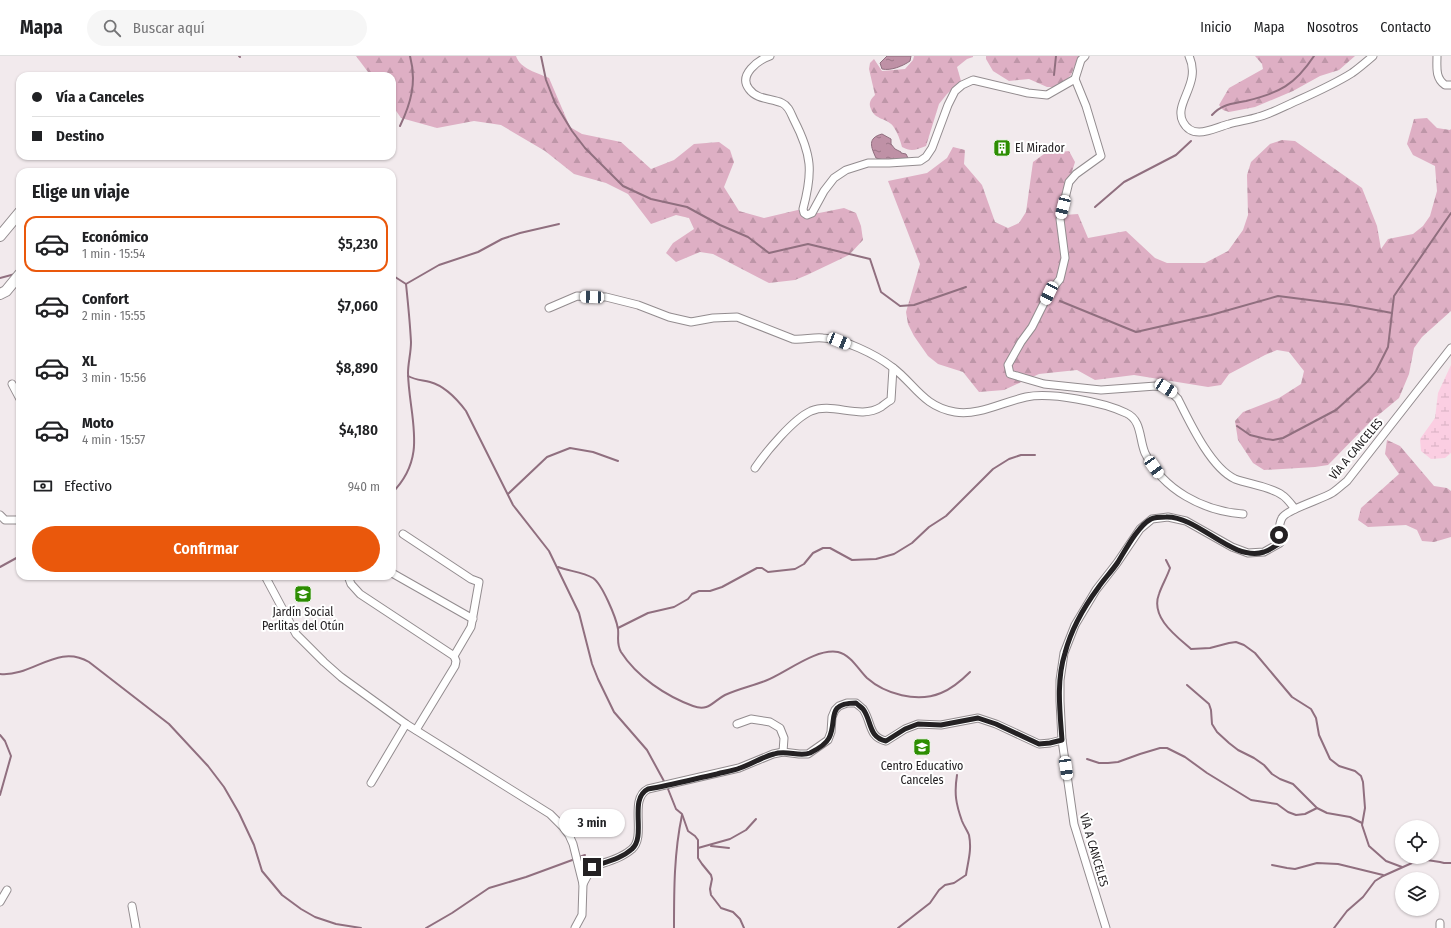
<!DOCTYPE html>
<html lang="es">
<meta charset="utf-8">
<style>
:root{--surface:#fff;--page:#f6f6f6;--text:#202124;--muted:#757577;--line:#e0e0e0;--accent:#ea580c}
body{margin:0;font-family:"Fira Sans Condensed",sans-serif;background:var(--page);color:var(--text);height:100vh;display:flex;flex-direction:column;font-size:15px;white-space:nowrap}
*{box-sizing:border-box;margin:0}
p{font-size:13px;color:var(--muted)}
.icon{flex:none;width:22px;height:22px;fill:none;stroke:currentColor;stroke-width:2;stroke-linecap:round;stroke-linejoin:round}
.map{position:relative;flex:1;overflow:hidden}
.sheet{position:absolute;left:16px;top:112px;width:380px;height:412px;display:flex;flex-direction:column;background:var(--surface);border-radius:12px;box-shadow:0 1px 3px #0004}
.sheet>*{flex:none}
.guide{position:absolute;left:16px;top:16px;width:380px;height:88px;border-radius:12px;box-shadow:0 1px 3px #0004;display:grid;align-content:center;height:88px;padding:0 16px;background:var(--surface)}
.controls{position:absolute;left:1395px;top:764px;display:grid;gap:8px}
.controls a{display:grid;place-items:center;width:44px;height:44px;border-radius:50%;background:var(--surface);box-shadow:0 1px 3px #0004;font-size:20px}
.end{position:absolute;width:18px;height:18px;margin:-9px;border:5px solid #242123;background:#fff;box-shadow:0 0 0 2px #fff}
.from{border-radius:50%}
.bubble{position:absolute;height:28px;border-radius:14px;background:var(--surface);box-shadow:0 1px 3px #0004;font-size:13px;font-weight:600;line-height:28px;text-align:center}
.car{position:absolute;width:12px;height:24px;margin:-12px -6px;border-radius:5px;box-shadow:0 0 3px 1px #0007;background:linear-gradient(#fff 24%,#345 0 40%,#fff 0 76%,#345 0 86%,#fff 0)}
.guide b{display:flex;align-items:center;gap:14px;height:38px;font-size:15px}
.guide b+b{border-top:1px solid var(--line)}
.guide i{width:10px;height:10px;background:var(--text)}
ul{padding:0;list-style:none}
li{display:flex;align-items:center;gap:12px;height:56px;margin:0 8px 6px;padding:0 8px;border:2px solid transparent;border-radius:12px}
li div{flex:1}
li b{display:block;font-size:15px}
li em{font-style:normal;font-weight:600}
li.current{border-color:var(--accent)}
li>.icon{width:36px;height:36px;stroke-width:1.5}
h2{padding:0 16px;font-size:18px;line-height:48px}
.pay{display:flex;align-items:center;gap:10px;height:44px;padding:0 16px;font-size:15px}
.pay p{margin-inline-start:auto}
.primary-button{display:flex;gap:8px;margin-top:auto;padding:8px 16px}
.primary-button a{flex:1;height:46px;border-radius:24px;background:var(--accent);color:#fff;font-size:16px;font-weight:600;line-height:46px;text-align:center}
header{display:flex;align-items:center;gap:24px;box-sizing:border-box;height:56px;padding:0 20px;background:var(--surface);border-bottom:1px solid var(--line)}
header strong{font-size:19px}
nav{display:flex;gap:22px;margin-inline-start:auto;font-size:14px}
.search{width:280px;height:36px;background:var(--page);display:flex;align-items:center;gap:10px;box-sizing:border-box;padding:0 14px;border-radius:22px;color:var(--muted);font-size:15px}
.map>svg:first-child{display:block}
.forest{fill:url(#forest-firs)}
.wetland{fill:url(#wetland-marsh)}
.water{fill:url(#water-ripples);stroke:#906f7f}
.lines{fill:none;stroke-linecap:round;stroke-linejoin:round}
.stream{stroke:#906f7f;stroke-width:2}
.street-casing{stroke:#938c8f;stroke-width:9}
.secondary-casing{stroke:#938c8f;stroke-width:12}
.street{stroke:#fff;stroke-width:7}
.secondary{stroke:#fff;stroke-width:10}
.route{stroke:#242123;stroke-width:5}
.labels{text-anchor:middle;stroke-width:4;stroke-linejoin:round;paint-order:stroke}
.poi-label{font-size:12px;fill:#242123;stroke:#fff}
.street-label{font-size:12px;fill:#242123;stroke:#fff}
</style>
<header>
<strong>Mapa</strong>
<div class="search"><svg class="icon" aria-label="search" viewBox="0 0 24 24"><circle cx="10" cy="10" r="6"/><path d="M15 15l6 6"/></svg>Buscar aquí</div>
<nav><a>Inicio</a><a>Mapa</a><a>Nosotros</a><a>Contacto</a></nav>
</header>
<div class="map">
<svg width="1451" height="872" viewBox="0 0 1451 872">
<defs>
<pattern id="forest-firs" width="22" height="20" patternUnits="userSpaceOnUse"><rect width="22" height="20" fill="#deafc4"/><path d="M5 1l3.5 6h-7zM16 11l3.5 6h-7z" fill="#be96a8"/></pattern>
<pattern id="wetland-marsh" width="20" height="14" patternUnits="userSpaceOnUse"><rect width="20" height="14" fill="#fbcee2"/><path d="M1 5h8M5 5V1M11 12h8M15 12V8" fill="none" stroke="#d7b1c2"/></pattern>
<pattern id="water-ripples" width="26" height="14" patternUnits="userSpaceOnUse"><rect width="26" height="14" fill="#bf91a6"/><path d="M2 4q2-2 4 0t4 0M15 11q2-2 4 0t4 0" fill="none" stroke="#9b7687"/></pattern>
</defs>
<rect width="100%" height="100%" fill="#f2eaed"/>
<g class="forest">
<path d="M356 0H516C520 13 538 17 549 22L570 71 582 78 621 86 651 113 674 104 694 88 719 86 730 94 734 106 724 131 739 155 764 162 802 153 804 157H819L844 152 856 157 861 170 863 184 849 199 807 219 795 224 769 227 713 198 700 196 676 206 666 197 673 187 694 173 689 162 676 159 651 168 628 138 606 127 574 118 545 95 501 69 474 65 437 72 401 62 392 49V20H371Z"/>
<path d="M914 0H973V1L967 3 957 11 961 25 947 38 939 48 926 90C916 94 911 96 902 91 900 84 898 77 893 70 887 62 875 64 871 53 868 47 871 43 875 39L869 13 870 7 874 3 882 15 905 13 913 4Z"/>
<path d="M986 0H1079L1071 19 1059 31H1047L1029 23 1009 25 993 15 986 3Z"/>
<path d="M1255 0H1355L1339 14 1320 20 1293 35 1255 51 1229 56 1223 54 1219 49 1229 32 1263 13 1262 8Z"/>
<path d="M1427 62 1437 72 1450 74 1451 73V255L1422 281 1414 292 1409 318 1399 342 1370 366 1328 409 1315 411 1264 414 1253 407 1238 384 1235 365 1243 356 1279 342 1301 328 1304 315 1289 296 1277 294 1265 299 1229 318 1221 329 1208 331 1134 319 1095 324 1077 314 1039 318 1004 334 979 336 963 316 938 308 928 300 914 280 908 268 906 256 920 208 888 125 927 117 947 102 953 91 965 94 964 108 982 129 995 166 1008 172 1019 167 1026 156 1033 106 1044 98 1069 95 1075 106 1063 145 1064 159 1078 158 1088 182 1126 175 1155 202 1167 207H1205L1228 195 1243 174 1248 159 1247 119 1251 106 1270 88 1282 84 1295 85 1362 132 1377 170 1381 193 1388 183 1413 178 1423 170 1430 160 1437 135 1435 110 1413 99 1407 88 1414 63Z"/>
<path d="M1387 384 1400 390 1434 430 1447 432 1451 435V481L1434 486 1422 485 1417 474 1406 469 1368 471 1358 464 1361 452 1399 418 1385 398Z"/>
</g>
<path class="wetland" d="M1451 309V397L1445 402 1431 403 1421 395 1420 383 1435 362 1438 337Z"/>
<g class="water">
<path d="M887 0H911L910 5C903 10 891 15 882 13L880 7Z"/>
<path d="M882 78 891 83V88L895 93 901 96V97L906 98 909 104H884L876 102C871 91 867 82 882 78Z"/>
</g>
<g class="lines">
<g class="stream">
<path d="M239 0 240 1"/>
<path d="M541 0 546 24 555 47 572 75 585 92 623 130 651 143 687 151 720 169 748 181 769 197 808 188 870 203 881 236 900 250 914 249 966 231"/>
<path d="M1054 19 1056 0"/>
<path d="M1212 59C1222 48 1232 48 1246 45 1279 37 1295 29 1314 0"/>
<path d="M400 70C411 47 417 26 410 0"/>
<path d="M1095 151 1124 126 1176 99 1191 85"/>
<path d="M392 219 406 228"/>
<path d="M0 222 15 218"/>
<path d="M406 228 439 209 478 196 502 183 520 177 559 168"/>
<path d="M1060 245 1136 276 1211 259 1278 240 1349 249 1392 257"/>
<path d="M408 320C415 324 422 324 430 326 445 330 457 343 466 355L513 449 549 495 579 557 592 608 598 623 614 656 647 694 665 727"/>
<path d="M1237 370 1250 379 1266 383 1273 384 1283 382 1336 354 1368 325 1376 315 1388 291 1394 240 1451 157"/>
<path d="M392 437C429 400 409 362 408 317 408 307 411 297 411 286 410 267 408 247 406 228"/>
<path d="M508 438 547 401 570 392 593 396 618 405"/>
<path d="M1166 504 1170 512C1167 521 1162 529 1159 538 1150 561 1176 580 1191 593L1210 592 1229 587 1236 586 1244 589 1255 597 1292 641 1311 653 1316 662 1319 679 1330 703 1339 710 1355 715 1361 720 1363 726 1365 752 1362 769 1369 790 1386 805 1402 811"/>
<path d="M0 511 20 500"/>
<path d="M558 511C568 515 583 516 593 522 602 528 616 561 618 573 619 581 616 587 621 596 637 621 666 640 693 650 709 656 713 645 725 639 738 633 752 630 765 625 786 617 815 592 838 596 851 599 858 613 867 622 885 638 917 647 941 637 951 633 962 624 970 616"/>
<path d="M618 572 648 557 674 551 688 543 692 538 699 535H710L722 531 757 512H762L768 516 795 513 804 508 813 497 823 492H830L852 504 876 503 894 498 912 487 929 471 946 460 993 413 1009 403 1021 399H1035"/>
<path d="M0 618C33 621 57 587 89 606L169 668 208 710 224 731 239 757 254 789 262 815 282 839 301 853 315 861 336 868 361 872"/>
<path d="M1187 629 1209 648 1211 654 1212 668 1217 676 1229 687 1238 694 1254 702 1264 709 1272 718 1280 723 1293 728 1317 752 1327 757 1350 761 1362 767"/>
<path d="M0 679 5 685 11 700 0 739"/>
<path d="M1087 703 1099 707H1108L1118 706 1140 698 1160 692H1167L1185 701 1207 717 1251 744 1277 748 1288 756 1296 759 1305 758 1317 752"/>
<path d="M668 733 676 753 682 758 688 775 695 780 698 784V802L702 808 711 819 712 823 710 833 711 839 721 852 733 856 740 863 744 872"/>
<path d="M711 790 729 792"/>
<path d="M698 792 730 783 746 774 756 763"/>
<path d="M579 801 585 799"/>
<path d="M1272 809 1287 812 1295 813 1317 807 1338 808 1383 819"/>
<path d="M426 872 452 857 489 832 526 821 575 803"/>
<path d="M674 872C674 834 674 797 682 759"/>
<path d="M898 872 930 847 939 834 945 829 954 827 966 819C968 805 972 794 969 779 967 774 964 770 962 765 956 748 954 738 957 719"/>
<path d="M1334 872 1347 855 1363 841 1375 825 1383 820 1412 807 1427 804 1440 806 1444 807H1451"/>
</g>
<defs>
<g id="street">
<path d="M770 0C758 4 738 19 749 33 757 44 771 42 782 47 789 50 791 58 794 64 812 99 813 116 803 153L804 157 807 159 812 157 824 135 834 122 846 114 868 107H889L920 105 926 101 932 92 948 49 955 35 962 29 973 24 1028 37 1047 39 1075 23"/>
<path d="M1085 0 1081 4 1075 23 1086 50 1101 100 1076 118 1069 126 1060 163 1065 202 1060 223 1049 237 1032 271 1021 286 1008 309 1010 318 1044 328 1101 334 1156 330 1166 332 1172 337 1178 343C1190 367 1211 412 1235 423 1248 428 1272 431 1282 439 1287 442 1291 448 1295 453"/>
<path d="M1189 0C1202 28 1173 47 1183 66 1193 85 1214 72 1229 68 1239 65 1249 64 1258 61 1270 58 1281 52 1292 47 1312 38 1333 29 1352 17 1359 12 1366 6 1373 0"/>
<path d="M1437 0C1437 11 1435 22 1445 29H1451"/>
<path d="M549 252 577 240 606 241 638 249 669 261 691 266 713 262 737 261 793 283C803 284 813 281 823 282 844 283 875 298 892 311 914 327 923 351 955 356 978 360 1003 346 1026 341 1051 336 1103 346 1126 357 1142 364 1139 383 1145 397 1163 434 1203 455 1243 458"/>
<path d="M12 328 20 343"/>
<path d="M755 412C766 396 793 363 811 355 833 346 860 364 881 351 884 349 887 346 891 344L893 312"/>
<path d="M0 459 5 464H20"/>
<path d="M403 478 471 523 479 526 471 571 454 600"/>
<path d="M392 517 473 563"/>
<path d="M265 520 296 578 324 606 341 621 406 668 550 758 563 771 569 779 573 788 583 828 582 859 575 872"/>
<path d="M348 520 351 528 360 538 454 600 456 605 455 610 416 674"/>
<path d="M737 668 751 663 770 666 780 672 784 682 783 696"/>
<path d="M371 727 406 668"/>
<path d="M583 828 592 811C605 806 621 803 632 793 647 780 628 743 648 733L739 712 773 698 783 696 799 698H808L828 684 831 676 832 661 835 654 839 650 847 647H856C858 649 861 651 863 653 872 666 868 681 886 685L905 673 918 668 941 669 978 662 996 668 1039 688 1050 687 1062 684"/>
<path d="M0 846 7 834"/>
<path d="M132 850 136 872"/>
<path d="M1106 872 1074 768 1062 684 1060 645V624L1064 597 1075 569 1096 534 1117 507 1140 473 1152 463 1168 461 1186 465 1232 491 1248 497 1264 496 1280 487C1279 479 1278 469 1282 462 1286 454 1322 443 1332 437 1337 434 1342 429 1347 425L1451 292"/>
<path d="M1440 872V867"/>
</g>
<g id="secondary">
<path d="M0 180 20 156"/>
<path d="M0 238 6 235 20 218"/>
</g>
</defs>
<use href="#street" class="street-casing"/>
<use href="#secondary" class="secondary-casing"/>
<use href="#street" class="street"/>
<use href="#secondary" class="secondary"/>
</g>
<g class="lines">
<path class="route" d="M592 811C605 806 621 803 632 793 647 780 628 743 648 733 671 729 694 723 717 718 724 716 733 715 740 712 752 708 762 701 774 698 786 694 800 701 810 697 816 694 826 688 829 682 838 664 825 647 856 647 858 649 861 651 863 653 872 665 868 681 886 685L905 673 918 668 941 669 978 662 996 668 1039 688 1050 687 1062 684C1060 656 1056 625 1065 597 1071 574 1084 551 1098 532 1104 523 1112 515 1118 506 1126 493 1138 470 1151 463 1155 461 1162 461 1166 461 1199 460 1231 506 1264 496 1270 494 1275 490 1280 487L1279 479"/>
</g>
<defs>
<symbol id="building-square" viewBox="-11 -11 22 22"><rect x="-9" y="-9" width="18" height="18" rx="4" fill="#2d8d02" stroke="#fff"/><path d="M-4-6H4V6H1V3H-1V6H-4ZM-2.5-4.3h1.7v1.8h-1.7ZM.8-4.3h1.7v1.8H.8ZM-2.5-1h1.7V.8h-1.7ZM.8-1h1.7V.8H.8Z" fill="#fff"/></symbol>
<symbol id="school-square" viewBox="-11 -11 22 22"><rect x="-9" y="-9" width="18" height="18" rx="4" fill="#2d8d02" stroke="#fff"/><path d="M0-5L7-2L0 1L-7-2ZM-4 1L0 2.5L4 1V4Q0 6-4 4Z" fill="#fff"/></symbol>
</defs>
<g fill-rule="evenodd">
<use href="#building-square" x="992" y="82" width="20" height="20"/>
<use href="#school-square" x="293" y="528" width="20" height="20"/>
<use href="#school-square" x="912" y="681" width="20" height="20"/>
</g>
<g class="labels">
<g class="poi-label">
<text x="1015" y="96" text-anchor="start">El Mirador</text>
<text x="303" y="560">Jardín Social<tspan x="303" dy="14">Perlitas del Otún</tspan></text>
<text x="922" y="714">Centro Educativo<tspan x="922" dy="14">Canceles</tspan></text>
</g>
<g class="street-label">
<text transform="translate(1356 393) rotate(-50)" y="4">VÍA A CANCELES</text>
<text transform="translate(1094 794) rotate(74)" y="4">VÍA A CANCELES</text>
</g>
</g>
</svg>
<div class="controls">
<a><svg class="icon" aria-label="locate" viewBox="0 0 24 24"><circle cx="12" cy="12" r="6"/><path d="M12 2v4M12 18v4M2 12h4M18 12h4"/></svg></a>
<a><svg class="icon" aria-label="layers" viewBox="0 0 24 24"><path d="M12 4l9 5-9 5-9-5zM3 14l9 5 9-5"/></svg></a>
</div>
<i class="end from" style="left:1279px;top:479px"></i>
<i class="end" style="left:592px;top:811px"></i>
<div class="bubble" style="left:559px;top:753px;width:66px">3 min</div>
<i class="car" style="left:1063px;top:151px;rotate:194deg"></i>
<i class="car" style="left:1049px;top:237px;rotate:206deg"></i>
<i class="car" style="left:592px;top:241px;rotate:272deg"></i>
<i class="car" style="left:839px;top:285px;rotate:112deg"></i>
<i class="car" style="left:1166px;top:332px;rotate:123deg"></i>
<i class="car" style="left:1154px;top:411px;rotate:145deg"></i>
<i class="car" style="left:1066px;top:712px;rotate:172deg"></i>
<div class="guide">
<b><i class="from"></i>Vía a Canceles</b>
<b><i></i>Destino</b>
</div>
<section class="sheet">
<h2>Elige un viaje</h2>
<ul>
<li class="current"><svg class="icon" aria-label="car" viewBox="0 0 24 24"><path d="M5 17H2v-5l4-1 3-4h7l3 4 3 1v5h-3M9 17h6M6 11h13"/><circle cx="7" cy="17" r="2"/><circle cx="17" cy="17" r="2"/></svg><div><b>Económico</b><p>1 min · 15:54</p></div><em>$5,230</em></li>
<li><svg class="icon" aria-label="car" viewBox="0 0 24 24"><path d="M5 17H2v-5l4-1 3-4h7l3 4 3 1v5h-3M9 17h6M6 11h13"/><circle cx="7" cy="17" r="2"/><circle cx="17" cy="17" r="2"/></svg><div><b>Confort</b><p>2 min · 15:55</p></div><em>$7,060</em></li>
<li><svg class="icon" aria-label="car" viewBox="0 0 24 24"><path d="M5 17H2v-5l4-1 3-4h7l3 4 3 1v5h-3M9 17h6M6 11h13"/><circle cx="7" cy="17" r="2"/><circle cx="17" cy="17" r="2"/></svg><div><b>XL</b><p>3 min · 15:56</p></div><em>$8,890</em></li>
<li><svg class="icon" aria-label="car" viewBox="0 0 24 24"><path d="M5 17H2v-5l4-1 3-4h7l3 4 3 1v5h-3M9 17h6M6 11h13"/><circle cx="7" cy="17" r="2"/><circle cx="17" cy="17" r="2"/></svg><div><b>Moto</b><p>4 min · 15:57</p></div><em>$4,180</em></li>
</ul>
<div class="pay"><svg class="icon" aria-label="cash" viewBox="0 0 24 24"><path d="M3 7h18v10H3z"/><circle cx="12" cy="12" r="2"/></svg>Efectivo<p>940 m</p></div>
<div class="primary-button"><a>Confirmar</a></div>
</section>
</div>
